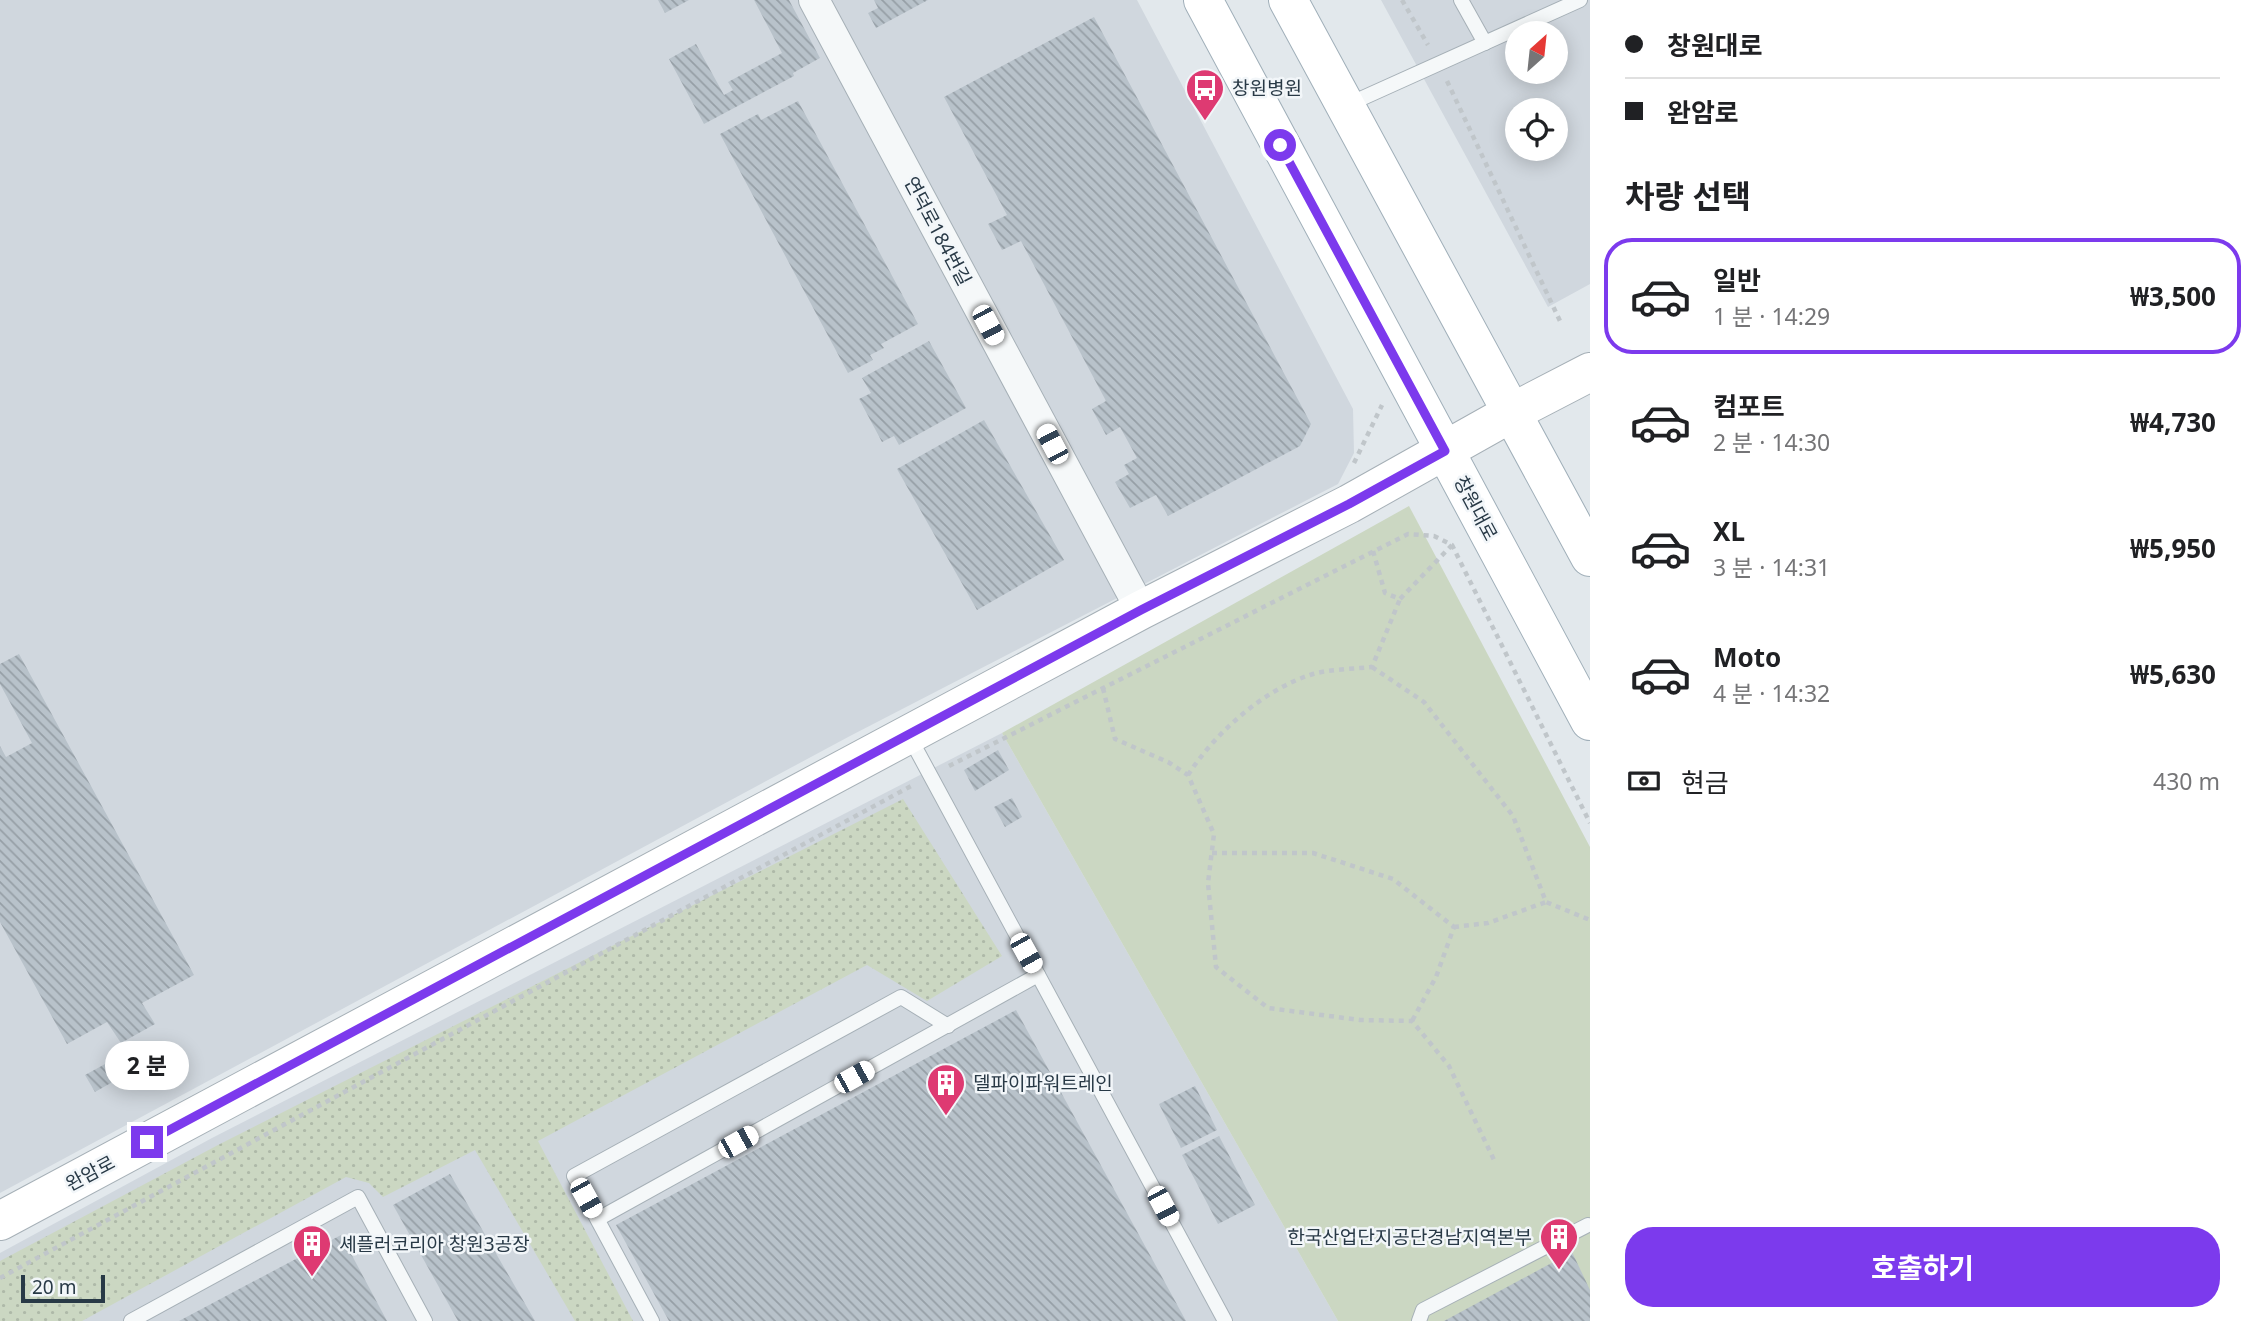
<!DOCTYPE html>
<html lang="ko">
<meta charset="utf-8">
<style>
:root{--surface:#fff;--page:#f6f6f6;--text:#202124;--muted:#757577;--line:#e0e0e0;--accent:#7c3aed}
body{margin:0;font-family:"Noto Sans","Noto Sans KR",sans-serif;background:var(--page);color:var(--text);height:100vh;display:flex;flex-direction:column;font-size:26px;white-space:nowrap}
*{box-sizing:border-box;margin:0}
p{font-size:23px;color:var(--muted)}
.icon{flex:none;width:38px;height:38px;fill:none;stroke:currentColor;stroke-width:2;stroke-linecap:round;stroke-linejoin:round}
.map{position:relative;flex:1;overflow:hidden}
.panel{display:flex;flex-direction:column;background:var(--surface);width:665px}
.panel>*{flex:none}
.hud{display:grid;align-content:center;height:154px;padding:0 35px;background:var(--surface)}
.needle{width:46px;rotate:27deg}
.controls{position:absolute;left:1505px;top:21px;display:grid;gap:14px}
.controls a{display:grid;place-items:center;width:63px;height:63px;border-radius:50%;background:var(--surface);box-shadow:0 4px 18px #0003;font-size:35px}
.scale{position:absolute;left:21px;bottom:18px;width:84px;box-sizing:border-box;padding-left:7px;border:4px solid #283946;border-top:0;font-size:19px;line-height:24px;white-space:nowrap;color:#283946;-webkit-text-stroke:5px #f2f6f9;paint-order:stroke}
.end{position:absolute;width:32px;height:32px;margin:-16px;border:9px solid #7c3aed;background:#fff;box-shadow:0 0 0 4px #fff}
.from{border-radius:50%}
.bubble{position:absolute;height:49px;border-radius:24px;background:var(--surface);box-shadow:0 4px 18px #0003;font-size:23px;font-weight:700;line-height:49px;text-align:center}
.car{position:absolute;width:21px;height:42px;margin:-21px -10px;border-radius:9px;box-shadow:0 0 5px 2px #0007;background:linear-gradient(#fff 24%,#345 0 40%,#fff 0 76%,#345 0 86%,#fff 0)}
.hud b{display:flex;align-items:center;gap:24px;height:66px;font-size:26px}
.hud b+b{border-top:2px solid var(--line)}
.hud i{width:18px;height:18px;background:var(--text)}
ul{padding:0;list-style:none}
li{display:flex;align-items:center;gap:21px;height:116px;margin:0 14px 10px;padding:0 21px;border:4px solid transparent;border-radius:28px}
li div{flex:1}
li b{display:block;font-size:26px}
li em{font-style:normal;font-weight:700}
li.current{border-color:var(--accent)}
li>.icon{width:63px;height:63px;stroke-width:1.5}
h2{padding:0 35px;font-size:32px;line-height:84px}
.pay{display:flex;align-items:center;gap:18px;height:77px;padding:0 35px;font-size:26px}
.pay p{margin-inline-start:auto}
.button{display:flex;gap:14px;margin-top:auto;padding:14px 35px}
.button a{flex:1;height:80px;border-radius:28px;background:var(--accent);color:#fff;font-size:28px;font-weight:700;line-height:80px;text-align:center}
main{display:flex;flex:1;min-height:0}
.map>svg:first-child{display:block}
.built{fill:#d0d7de;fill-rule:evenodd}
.grass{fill:url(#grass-dots)}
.green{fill:#cbd7c2}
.building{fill:url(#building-back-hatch)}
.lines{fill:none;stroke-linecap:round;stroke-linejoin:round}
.service-casing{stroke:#a6b0b7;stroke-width:16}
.minor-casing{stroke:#a6b0b7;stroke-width:32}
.secondary-casing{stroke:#a6b0b7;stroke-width:40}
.primary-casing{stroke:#a0afb9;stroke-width:40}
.path{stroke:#c0c6ca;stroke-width:4.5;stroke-dasharray:5 5;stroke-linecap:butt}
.service{stroke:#f5f8f9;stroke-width:14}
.minor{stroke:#f5f8f9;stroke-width:30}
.secondary{stroke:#fff;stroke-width:38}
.primary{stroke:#fff;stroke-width:38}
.route{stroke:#7c3aed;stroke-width:9}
.labels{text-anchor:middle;stroke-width:5;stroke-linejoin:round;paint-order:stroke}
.poi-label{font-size:19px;fill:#283946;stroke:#f2f6f9;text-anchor:start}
.street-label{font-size:19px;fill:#283946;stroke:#f2f6f9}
</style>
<main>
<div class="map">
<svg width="1590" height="1321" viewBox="0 0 1590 1321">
<defs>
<pattern id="grass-dots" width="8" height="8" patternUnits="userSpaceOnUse" patternTransform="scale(1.75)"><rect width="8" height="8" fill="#cbd7c2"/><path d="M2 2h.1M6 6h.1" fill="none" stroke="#aeb9a8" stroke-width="1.8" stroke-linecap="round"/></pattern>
<pattern id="building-back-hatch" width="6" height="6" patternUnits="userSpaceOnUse" patternTransform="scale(1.75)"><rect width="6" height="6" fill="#b8c2ca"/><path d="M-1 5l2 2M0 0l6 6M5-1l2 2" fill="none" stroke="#969fa6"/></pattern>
</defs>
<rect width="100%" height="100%" fill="#e2e8ec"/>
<g class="built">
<path d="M0 0H1137L1353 409 1354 453 1338 484 850 736 0 1193Z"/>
<path d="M1381 0H1590V284L1548 307ZM1517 33H1556V72H1517ZM1517 110H1556V149H1517Z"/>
<path d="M1002 733 1338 1321H0V1253L212 1138Z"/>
</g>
<path class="grass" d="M903 799 1002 956 927 1001 867 965 538 1141 633 1321H575L475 1150 383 1197 369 1183 346 1177 82 1321H0V1261L218 1145Z"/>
<path class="green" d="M1409 506 1590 847V1321H1338L1002 733Z"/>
<g class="building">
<path d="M658 0H689L665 13Z"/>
<path d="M754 0H789L820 58 793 73 794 76 704 124 669 59 696 44 724 95 733 90 728 82 782 53Z"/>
<path d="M874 0H928L876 28 868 13 878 8Z"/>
<path d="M1094 17 1311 424 1300 446 1168 516 1156 495 1130 508 1115 482 1129 474 1124 465 1137 458 1120 427 1106 435 1092 409 1106 401 1021 241 1002 250 988 224 1007 215 944 97Z"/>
<path d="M798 101 918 324 881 344 884 348 870 355 873 360 848 373 720 134 758 114 761 120Z"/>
<path d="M929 341 966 408 899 445 894 436 882 442 859 399 871 393 862 378Z"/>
<path d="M984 420 1064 560 977 610 897 469Z"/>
<path d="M19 654 194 975 142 1003 155 1024 121 1043 107 1022 67 1044 0 922V746L6 757 32 743 0 684V664Z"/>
<path d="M998 750 1009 770 975 791 964 770Z"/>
<path d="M1012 798 1022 817 1005 827 994 807Z"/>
<path d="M1016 1010 1186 1321H669L616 1225Z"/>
<path d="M107 1063H113L120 1075 116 1080 95 1092 85 1075Z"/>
<path d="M1195 1086 1217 1130 1181 1148 1159 1104Z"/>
<path d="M1219 1136 1255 1205 1218 1224 1182 1155Z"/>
<path d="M450 1174 535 1321H458L393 1205Z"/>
<path d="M341 1235 387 1321H179Z"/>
<path d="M1572 1252 1590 1290V1321H1444Z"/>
</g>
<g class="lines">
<defs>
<g id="service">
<path d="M1461 0 1485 43"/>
<path d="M1347 105 1580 0"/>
<path d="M909 736 1225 1321"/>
<path d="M598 1219 1038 975"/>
<path d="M131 1321 358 1197 425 1321"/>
<path d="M652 1321 574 1176 901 997 948 1026"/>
<path d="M1419 1321 1423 1310 1588 1225"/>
</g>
<path id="minor" d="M814 0 1141 610"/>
<path id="secondary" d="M0 1221 1141 610 1349 504 1513 412 1590 372"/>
<g id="primary">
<path d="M1203 0 1590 721"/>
<path d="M1288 0 1590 557"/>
</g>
</defs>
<use href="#service" class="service-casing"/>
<use href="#minor" class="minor-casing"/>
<use href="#secondary" class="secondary-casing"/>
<use href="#primary" class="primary-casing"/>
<g class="path">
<path d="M1402 0 1428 45"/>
<path d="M1447 81 1560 321"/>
<path d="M1354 463 1382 405"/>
<path d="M1373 551 1385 593 1400 599 1452 545"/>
<path d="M1372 667 1424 702 1513 816 1546 902 1590 920"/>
<path d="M1103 688 1115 739 1168 762 1188 775 1214 834 1208 883 1216 967 1268 1008 1360 1020 1412 1021 1449 1066 1494 1160"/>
<path d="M949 766 1408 534 1434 536 1452 545 1590 823"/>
<path d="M1188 775C1215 733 1264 689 1313 674 1331 669 1353 669 1372 667L1400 599"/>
<path d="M1212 853H1313L1393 879 1454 927 1436 977 1412 1021"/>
<path d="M1454 927 1488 923 1546 902"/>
<path d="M0 1278 913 785"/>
</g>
<use href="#service" class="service"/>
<use href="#minor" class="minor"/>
<use href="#secondary" class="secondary"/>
<use href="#primary" class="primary"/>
</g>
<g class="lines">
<path class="route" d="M147 1142 1141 610 1349 504 1445 451 1280 145"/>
</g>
<defs>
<symbol id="bus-pin" viewBox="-11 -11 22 30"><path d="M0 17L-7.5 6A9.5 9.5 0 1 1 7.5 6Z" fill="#de3a72" stroke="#f2f6f9"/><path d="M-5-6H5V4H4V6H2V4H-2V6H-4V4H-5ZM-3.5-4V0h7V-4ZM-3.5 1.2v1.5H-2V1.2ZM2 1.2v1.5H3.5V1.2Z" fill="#fff"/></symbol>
<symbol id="building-pin" viewBox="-11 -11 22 30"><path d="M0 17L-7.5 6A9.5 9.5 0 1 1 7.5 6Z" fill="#de3a72" stroke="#f2f6f9"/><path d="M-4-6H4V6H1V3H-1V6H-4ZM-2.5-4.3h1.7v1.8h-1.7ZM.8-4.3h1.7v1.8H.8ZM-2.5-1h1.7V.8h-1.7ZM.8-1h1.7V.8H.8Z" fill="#fff"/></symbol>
</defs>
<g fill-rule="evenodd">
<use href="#bus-pin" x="1183" y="66" width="44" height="60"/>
<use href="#building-pin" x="924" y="1061" width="44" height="60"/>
<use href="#building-pin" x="1537" y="1215" width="44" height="60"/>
<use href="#building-pin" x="290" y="1222" width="44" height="60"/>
</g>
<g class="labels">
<g class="poi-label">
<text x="1232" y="95">창원병원</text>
<text x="973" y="1090">델파이파워트레인</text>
<text x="1532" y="1244" text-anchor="end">한국산업단지공단경남지역본부</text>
<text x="339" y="1251">셰플러코리아 창원3공장</text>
</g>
<g class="street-label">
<text transform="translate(938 231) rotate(62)" y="7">연덕로184번길</text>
<text transform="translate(1476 508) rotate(62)" y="7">창원대로</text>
<text transform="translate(90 1173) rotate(-28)" y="7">완암로</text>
</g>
</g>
</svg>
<div class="controls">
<a><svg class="needle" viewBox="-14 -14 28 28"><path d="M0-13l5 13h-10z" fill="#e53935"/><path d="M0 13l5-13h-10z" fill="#757577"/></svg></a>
<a><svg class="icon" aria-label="locate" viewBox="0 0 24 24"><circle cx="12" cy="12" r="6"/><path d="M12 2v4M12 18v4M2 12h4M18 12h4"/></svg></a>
</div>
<div class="scale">20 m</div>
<i class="end from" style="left:1280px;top:145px"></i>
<i class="end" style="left:147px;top:1142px"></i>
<div class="bubble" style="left:105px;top:1041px;width:84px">2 분</div>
<i class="car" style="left:988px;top:325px;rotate:152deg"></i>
<i class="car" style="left:1052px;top:444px;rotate:332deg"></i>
<i class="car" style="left:1026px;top:953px;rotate:151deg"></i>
<i class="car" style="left:854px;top:1077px;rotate:61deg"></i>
<i class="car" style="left:738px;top:1142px;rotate:61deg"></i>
<i class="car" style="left:586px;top:1198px;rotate:151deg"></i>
<i class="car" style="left:1163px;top:1206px;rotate:152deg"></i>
</div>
<section class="panel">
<div class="hud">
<b><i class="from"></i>창원대로</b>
<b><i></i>완암로</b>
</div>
<h2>차량 선택</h2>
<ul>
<li class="current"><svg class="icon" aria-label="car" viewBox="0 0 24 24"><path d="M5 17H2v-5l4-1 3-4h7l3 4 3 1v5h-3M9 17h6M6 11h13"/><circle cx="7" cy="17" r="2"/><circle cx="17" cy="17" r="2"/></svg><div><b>일반</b><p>1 분 · 14:29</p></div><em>₩3,500</em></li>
<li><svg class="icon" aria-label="car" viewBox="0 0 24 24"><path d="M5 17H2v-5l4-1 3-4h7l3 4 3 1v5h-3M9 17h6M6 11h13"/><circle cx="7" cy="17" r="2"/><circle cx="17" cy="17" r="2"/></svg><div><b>컴포트</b><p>2 분 · 14:30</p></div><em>₩4,730</em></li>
<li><svg class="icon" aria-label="car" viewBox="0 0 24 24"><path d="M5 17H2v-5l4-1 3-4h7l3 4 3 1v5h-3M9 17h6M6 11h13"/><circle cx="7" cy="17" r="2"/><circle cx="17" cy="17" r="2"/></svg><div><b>XL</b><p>3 분 · 14:31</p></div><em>₩5,950</em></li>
<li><svg class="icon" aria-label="car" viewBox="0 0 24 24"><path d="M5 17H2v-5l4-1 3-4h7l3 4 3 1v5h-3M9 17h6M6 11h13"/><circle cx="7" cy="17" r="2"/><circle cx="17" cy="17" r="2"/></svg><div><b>Moto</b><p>4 분 · 14:32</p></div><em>₩5,630</em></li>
</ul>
<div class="pay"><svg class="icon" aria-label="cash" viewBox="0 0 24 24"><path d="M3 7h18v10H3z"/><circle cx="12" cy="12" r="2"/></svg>현금<p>430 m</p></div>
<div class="button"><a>호출하기</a></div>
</section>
</main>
